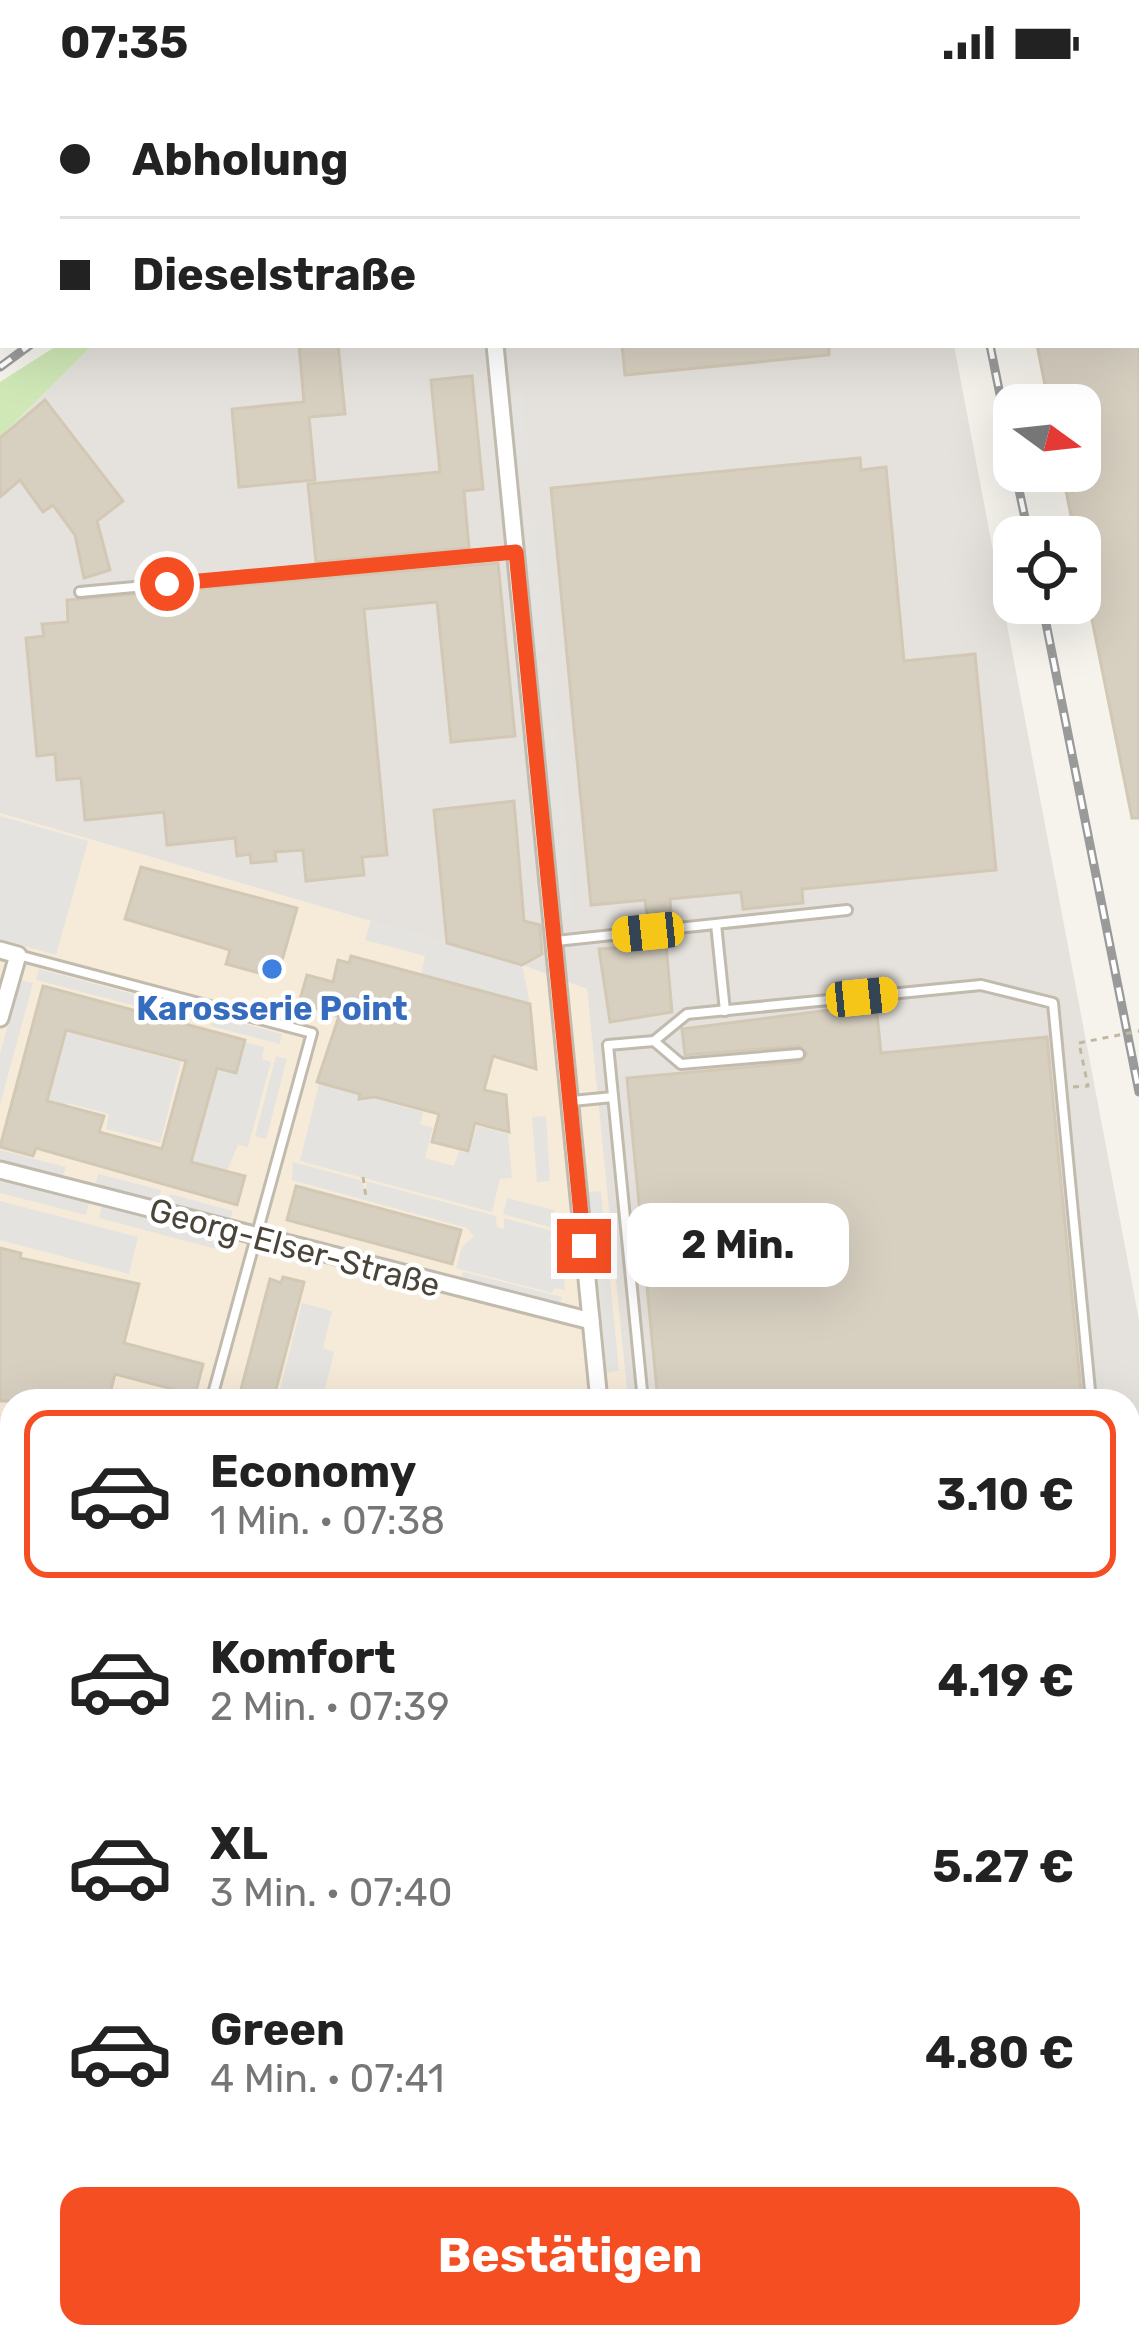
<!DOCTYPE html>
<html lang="de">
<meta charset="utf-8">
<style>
:root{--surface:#fff;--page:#f6f6f6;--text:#222;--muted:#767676;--line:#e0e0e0;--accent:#f54e23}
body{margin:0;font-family:Rubik,sans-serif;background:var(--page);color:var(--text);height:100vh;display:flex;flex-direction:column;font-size:45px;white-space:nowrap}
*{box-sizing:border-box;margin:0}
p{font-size:39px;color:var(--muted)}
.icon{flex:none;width:66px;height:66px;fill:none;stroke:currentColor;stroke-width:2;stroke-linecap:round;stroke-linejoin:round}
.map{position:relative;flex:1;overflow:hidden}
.side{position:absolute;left:0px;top:1305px;width:1140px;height:960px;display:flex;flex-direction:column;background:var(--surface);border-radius:36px 36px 0 0;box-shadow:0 12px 48px #0002}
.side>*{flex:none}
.banner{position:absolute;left:0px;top:0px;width:1140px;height:264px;box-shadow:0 12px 48px #0002;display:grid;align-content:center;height:264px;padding:0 60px;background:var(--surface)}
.needle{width:78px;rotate:105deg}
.controls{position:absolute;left:993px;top:300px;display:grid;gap:24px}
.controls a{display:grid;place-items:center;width:108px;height:108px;border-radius:24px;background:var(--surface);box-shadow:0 12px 48px #0002;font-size:60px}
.end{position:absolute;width:54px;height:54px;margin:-27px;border:15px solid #f54e23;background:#fff;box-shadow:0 0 0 6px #fff}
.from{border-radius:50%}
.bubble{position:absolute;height:84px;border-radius:24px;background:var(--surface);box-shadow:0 12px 48px #0002;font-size:39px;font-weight:700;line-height:84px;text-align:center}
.car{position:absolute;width:36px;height:72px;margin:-36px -18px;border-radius:15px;box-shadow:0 0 9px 3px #0007;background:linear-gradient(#f5c518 24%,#345 0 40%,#f5c518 0 76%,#345 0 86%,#f5c518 0)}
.banner b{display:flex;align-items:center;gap:42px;height:114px;font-size:45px}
.banner b+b{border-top:3px solid var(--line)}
.banner i{width:30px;height:30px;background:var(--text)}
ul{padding:21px 0 0;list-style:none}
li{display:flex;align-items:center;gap:36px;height:168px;margin:0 24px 18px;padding:0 36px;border:6px solid transparent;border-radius:24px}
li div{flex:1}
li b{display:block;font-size:45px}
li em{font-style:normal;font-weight:700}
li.on{border-color:var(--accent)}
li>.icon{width:108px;height:108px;stroke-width:1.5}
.cta{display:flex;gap:24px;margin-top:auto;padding:24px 60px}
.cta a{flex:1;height:138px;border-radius:24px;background:var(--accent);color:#fff;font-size:48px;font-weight:700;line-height:138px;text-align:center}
.status{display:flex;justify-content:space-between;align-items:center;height:84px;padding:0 60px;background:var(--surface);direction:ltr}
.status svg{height:33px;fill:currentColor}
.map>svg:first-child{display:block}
.residential{fill:#e9e5da}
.commercial{fill:#f6ebd8}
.industrial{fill:#e5e2dd}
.green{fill:#cfe8b6}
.parking{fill:#e4e3e0}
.building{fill:#d7d0c1;stroke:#d2c8b4;stroke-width:3;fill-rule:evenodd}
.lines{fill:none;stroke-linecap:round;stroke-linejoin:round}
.service-casing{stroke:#c1bbae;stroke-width:14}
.minor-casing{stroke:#c1bbae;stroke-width:21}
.primary-casing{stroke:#e2c56d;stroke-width:30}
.path{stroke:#c2b8a0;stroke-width:3;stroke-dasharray:6 6;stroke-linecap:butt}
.service{stroke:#fff;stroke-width:8}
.minor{stroke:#fff;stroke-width:15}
.primary{stroke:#fce69e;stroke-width:24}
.rail-casing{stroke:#9a9a9a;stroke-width:9}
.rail{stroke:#fff;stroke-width:4.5;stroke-dasharray:14;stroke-linecap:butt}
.path-bridge{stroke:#c2b8a0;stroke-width:3;stroke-dasharray:6 6;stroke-linecap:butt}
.route{stroke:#f54e23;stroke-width:15}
.shop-dot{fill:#3f7fe0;stroke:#fff;stroke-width:4.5}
.labels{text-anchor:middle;stroke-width:9;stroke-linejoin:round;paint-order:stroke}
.shop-label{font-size:33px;font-weight:bold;fill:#366cbe;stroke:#fff}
.street-label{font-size:33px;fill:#4a4439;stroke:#fff}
</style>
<div class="status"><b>07:35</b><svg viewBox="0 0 49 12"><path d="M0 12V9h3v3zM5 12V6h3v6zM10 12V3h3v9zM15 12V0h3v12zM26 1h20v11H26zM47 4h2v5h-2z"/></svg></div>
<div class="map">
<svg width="1139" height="2265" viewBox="0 0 1139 2265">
<rect width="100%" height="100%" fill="#f5f3ec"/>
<g class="residential">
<path d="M0 0H159L3 3 0 134Z"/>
<path d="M0 1489 12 1493V2253H333L329 2265H0Z"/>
</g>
<g class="commercial">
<path d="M0 729 522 881 587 905 628 1317H12V1412L0 1408Z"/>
<path d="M1139 1612V2265H385L390 2253H1128V1614Z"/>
</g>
<g class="industrial">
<path d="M340 0H909V3H338Z"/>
<path d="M93 261H954L1139 1236V1532H1128V1317H628L587 905 522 881 0 729V353Z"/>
</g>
<path class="green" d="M58 261H93L0 353V298Z"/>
<g class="parking">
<path d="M522 308 529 382 517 383 510 309Z"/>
<path d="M534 433 541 493 529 494 523 434Z"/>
<path d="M506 481H510L528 650H523Z"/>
<path d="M541 501 548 568 536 569 529 502Z"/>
<path d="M549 578 555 635 543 636 537 579Z"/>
<path d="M556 642 566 739 553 741 543 644Z"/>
<path d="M0 732 88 757 56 871 0 855Z"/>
<path d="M566 749 574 830 562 832 554 750Z"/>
<path d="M371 837 522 881 530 920 421 891 425 872 365 856Z"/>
<path d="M39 885 204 929 202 939 36 896Z"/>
<path d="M20 896 33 899 0 1021V970Z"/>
<path d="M214 932 282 950 280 960 211 942Z"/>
<path d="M67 948 181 978 160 1059 106 1045 109 1030 67 1019 62 1036 45 1031Z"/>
<path d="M244 958 264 963 262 975 271 978 248 1063 238 1061 227 1087 191 1078 217 984Z"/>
<path d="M276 972 287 975 266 1055 255 1052Z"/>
<path d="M319 1000 423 1028 420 1040 433 1044 425 1074 454 1082 459 1067 469 1069 477 1042 508 1050 512 1094 500 1095 492 1128 300 1077Z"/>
<path d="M546 1032 550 1097 537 1098 532 1033Z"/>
<path d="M0 1066 66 1083 62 1094 0 1079Z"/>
<path d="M293 1078 360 1096 367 1108 366 1097 496 1132 497 1143 504 1145V1134L552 1147 549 1157 560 1160 565 1206 554 1204 552 1209 456 1184 462 1163 474 1152 467 1144 292 1096Z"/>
<path d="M98 1090 161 1106 157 1120 95 1103Z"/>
<path d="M0 1095 89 1119 86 1131 0 1109Z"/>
<path d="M601 1107 607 1168 595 1169 589 1108Z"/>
<path d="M170 1110 233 1127 229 1139 167 1122Z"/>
<path d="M507 1114 554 1126 550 1143 503 1130Z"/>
<path d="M0 1117 138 1153 129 1190 0 1156Z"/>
<path d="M102 1122 227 1155 224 1167 99 1134Z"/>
<path d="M608 1175 619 1287 607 1289 596 1177Z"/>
<path d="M463 1188 562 1213 558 1225 460 1200Z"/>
<path d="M302 1219 332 1227 323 1264 334 1268 322 1317H277Z"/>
</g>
<g class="building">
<path d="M299 261H338L345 330 309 333 315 396 239 403 232 325 304 318Z"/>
<path d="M622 261H829V271L625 291Z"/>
<path d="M1037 261H1139V734H1132L1062 387H1080V321H1049Z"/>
<path d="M472 292 483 405 464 407 469 464 316 478 308 400 440 388 431 296Z"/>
<path d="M45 316 123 417 97 437 110 486 84 494 75 451 53 421 43 428 20 396 0 413V354Z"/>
<path d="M860 374 861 386 886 383 904 577 975 570 996 786 802 805 803 819 743 825 741 808 670 815 671 829 647 831 645 816 591 821 551 404Z"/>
<path d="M498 479 515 652 451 658 437 518 364 525 387 771 362 773 364 791 306 797 303 766 275 768 276 777 251 779 250 770 237 772 235 754 167 761 164 728 85 736 81 694 57 696 55 670 37 672 26 554 44 552 42 540 68 538 67 516Z"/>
<path d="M514 717 524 837 540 841 542 870 522 881 447 859 434 726Z"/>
<path d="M141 783 297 824 277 894 226 880 230 866 125 835Z"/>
<path d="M666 861 672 928 610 938 599 865Z"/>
<path d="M351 872 530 920 536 985 493 972 484 1006 506 1011 509 1048 475 1039 468 1067 432 1058 439 1030 375 1013 359 1015 360 1010 317 998 339 932 299 919 307 891 333 898 338 876 349 879Z"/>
<path d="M43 902 245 956 236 989 217 984 191 1078 245 1092 237 1121 36 1064 33 1072 0 1063ZM66 946 186 977 162 1065 99 1048 104 1032 47 1017Z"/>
<path d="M876 920 881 969 1047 953 1082 1317H658L627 994 801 978 807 970 799 962 685 971 682 945Z"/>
<path d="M296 1102 461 1146 452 1180 287 1136Z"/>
<path d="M0 1164 21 1169 20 1174 139 1200 124 1259 203 1280 195 1311 115 1290 108 1317H0Z"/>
<path d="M283 1193 304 1198 273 1317H238L270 1195 281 1199Z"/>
</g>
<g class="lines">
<defs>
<g id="service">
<path d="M0 30 3 33"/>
<path d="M80 508 515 468"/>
<path d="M716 840 725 927"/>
<path d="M556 857 847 826"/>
<path d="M18 871 312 949 211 1317"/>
<path d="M654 957 681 980 799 970"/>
<path d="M572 1017 613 1013"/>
<path d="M643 1317 608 961 654 957 687 930 981 901 1053 919 1091 1317"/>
<path d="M1128 1508 1139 1506"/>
<path d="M1128 1639 1139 1643"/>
<path d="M1128 1692 1139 1688"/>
<path d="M445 2253 451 2261"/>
<path d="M925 2265 937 2253"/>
</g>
<g id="minor">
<path d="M562 3 565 0"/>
<path d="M495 261 599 1317"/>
<path d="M0 866 18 871 0 934"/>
<path d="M0 1086 591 1237"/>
<path d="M0 1739 12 1744"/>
<path d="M0 1913 12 1899"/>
<path d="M942 2253 950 2265"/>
<path d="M607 2265 613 2253"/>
</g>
<g id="primary">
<path d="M0 1435 12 1439"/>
<path d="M0 1480 12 1484"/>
<path d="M1128 1558 1139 1557"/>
<path d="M1128 1586 1139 1585"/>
<path d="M0 2120 12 2131"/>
<path d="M0 2146 12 2157"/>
<path d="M116 2253 129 2265"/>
<path d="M149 2253 162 2265"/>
<path d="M341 2265 345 2253"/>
<path d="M376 2265 380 2253"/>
</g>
</defs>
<use href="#service" class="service-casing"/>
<use href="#minor" class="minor-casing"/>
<use href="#primary" class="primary-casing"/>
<g class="path">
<path d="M95 3 99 0"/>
<path d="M0 96 3 93"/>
<path d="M1073 1003 1088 1002 1079 959"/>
<path d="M363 1093 366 1113"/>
<path d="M0 1568 12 1572"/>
<path d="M0 1648 12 1653"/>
</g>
<use href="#service" class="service"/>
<use href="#minor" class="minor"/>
<use href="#primary" class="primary"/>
<defs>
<g id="rail">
<path d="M938 0V3"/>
<path d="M167 3 171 0"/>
<path d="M218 3 222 0"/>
<path d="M318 3 321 0"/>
<path d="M0 142 3 140"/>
<path d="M0 170 3 168"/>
<path d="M990 261 1014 380"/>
<path d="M0 283 30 261"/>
<path d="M1015 387 1029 453"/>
<path d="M1042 519 1139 1008"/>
</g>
</defs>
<use href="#rail" class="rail-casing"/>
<use href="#rail" class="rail"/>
<path class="path-bridge" d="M1079 959 1139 947"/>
</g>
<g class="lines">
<path class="route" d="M167 500 516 468 584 1162"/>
</g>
<circle class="shop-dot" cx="272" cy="885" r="12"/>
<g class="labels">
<g class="shop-label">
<text x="272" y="936">Karosserie Point</text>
</g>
<g class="street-label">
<text transform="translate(295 1163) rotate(15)" y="12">Georg-Elser-Straße</text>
</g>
</g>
</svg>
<div class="controls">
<a><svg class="needle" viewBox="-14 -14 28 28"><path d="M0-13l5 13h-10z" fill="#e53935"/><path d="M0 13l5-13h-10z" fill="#767676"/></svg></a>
<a><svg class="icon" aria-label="locate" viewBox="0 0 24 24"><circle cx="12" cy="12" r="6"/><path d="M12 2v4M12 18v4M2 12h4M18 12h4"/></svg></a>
</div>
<i class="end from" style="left:167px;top:500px"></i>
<i class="end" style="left:584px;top:1162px"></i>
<div class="bubble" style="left:627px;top:1119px;width:222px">2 Min.</div>
<i class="car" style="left:648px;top:848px;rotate:264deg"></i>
<i class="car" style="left:862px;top:913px;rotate:84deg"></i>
<div class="banner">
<b><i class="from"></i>Abholung</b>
<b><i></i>Dieselstraße</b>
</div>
<section class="side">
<ul>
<li class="on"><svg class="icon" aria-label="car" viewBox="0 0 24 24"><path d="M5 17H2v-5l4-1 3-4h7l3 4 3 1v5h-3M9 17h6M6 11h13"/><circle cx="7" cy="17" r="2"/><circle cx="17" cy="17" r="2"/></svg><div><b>Economy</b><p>1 Min. · 07:38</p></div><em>3.10 €</em></li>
<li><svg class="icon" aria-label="car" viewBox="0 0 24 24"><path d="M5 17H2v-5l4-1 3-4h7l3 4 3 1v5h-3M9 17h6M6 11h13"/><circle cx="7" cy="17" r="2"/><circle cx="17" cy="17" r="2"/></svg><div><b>Komfort</b><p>2 Min. · 07:39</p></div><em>4.19 €</em></li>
<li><svg class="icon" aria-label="car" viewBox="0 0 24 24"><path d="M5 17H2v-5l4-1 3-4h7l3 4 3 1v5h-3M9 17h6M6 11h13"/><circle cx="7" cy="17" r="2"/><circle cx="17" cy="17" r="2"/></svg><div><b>XL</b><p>3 Min. · 07:40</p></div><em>5.27 €</em></li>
<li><svg class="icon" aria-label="car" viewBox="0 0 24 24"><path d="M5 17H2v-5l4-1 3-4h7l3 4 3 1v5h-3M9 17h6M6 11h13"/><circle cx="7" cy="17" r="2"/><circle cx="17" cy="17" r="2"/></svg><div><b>Green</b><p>4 Min. · 07:41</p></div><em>4.80 €</em></li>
</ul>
<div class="cta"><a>Bestätigen</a></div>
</section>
</div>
